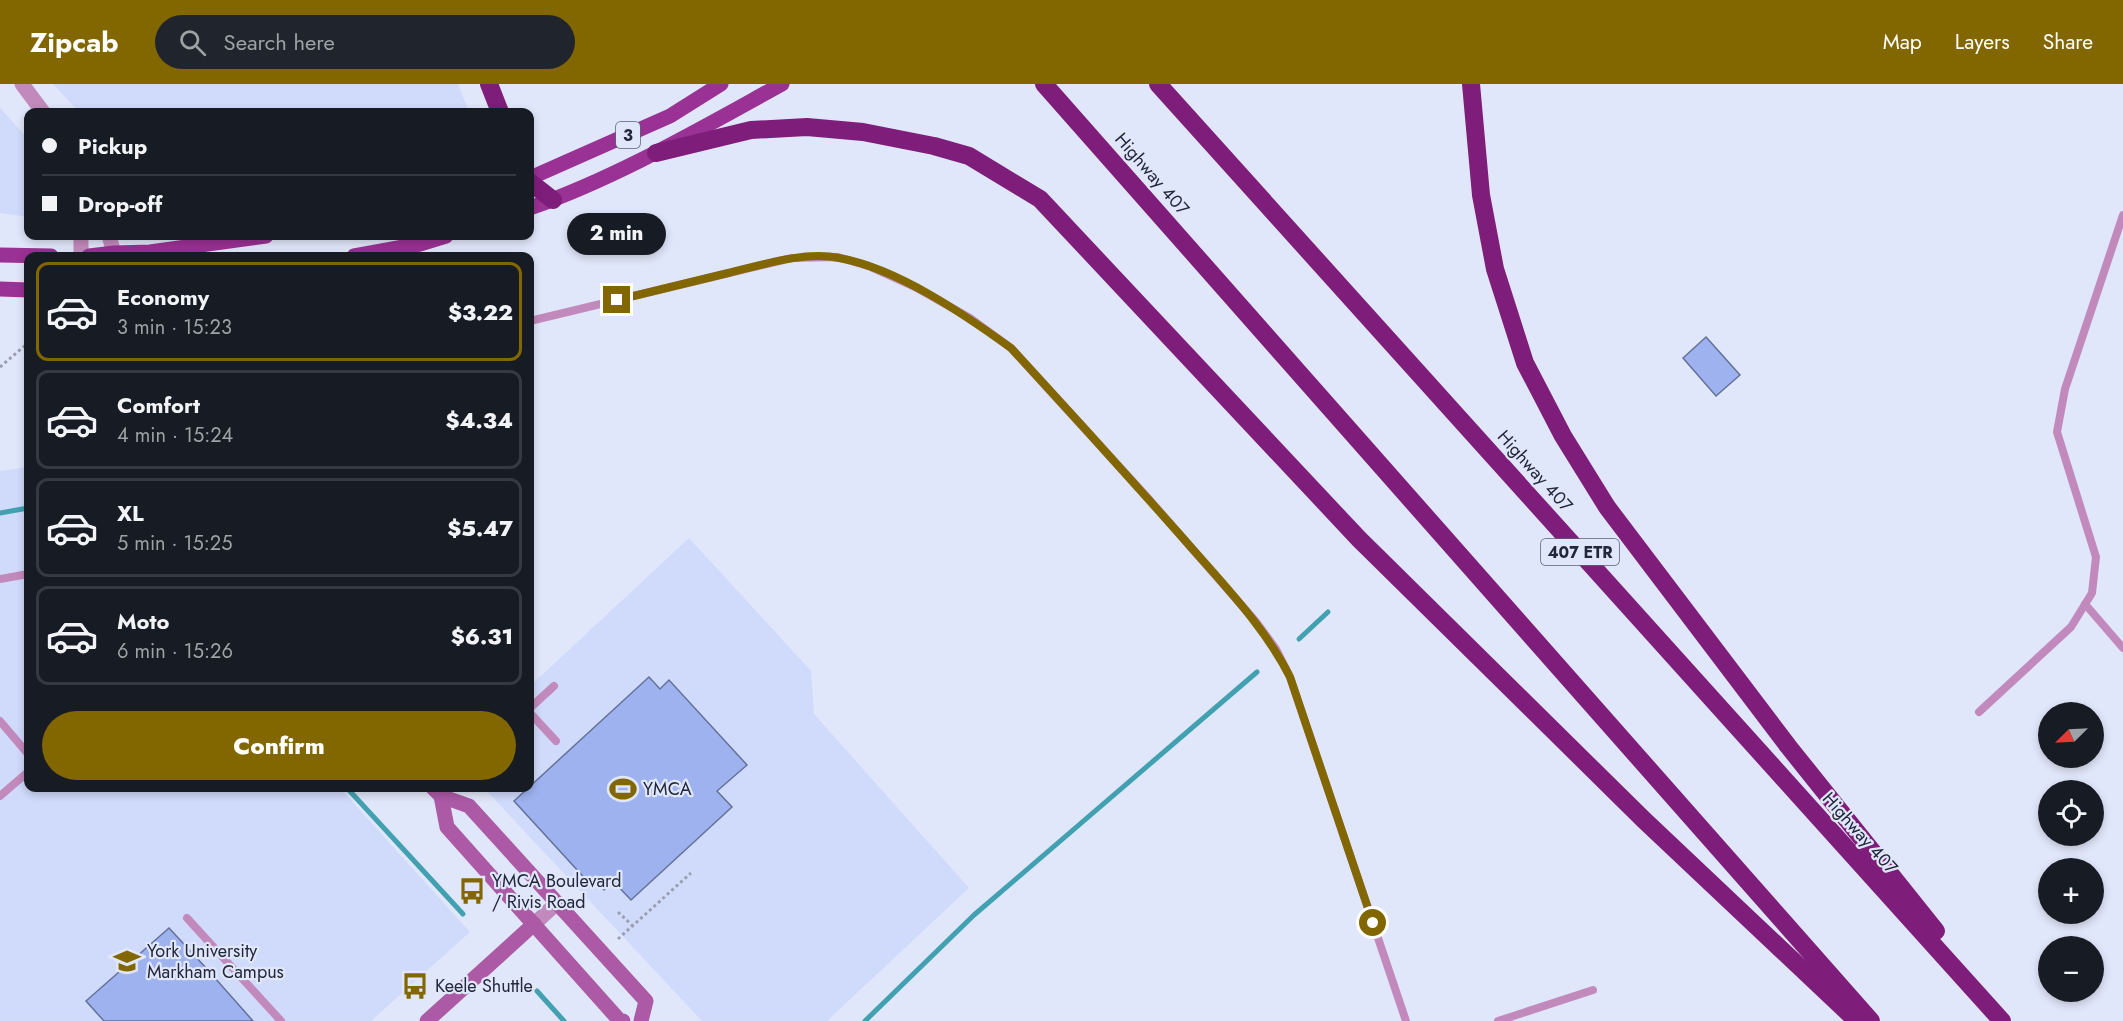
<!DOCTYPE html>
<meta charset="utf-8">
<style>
:root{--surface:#171b24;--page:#20242c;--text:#f1f3f6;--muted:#9ea1a6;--line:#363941;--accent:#826600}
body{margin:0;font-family:Jost,sans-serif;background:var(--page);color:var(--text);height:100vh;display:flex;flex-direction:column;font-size:22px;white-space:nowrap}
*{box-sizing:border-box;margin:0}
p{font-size:20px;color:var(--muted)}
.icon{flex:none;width:33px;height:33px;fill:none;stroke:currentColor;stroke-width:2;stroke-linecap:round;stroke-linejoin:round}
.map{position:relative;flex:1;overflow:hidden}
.details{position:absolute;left:24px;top:168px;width:510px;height:540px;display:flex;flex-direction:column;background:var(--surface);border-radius:12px;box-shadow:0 3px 9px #0003}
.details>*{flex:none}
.banner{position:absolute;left:24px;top:24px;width:510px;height:132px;border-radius:12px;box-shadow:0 3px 9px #0003;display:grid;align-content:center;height:132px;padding:0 18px;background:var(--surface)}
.needle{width:39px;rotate:246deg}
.buttons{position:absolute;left:2038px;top:618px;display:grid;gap:12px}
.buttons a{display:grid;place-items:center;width:66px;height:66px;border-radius:50%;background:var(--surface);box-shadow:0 3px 9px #0003;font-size:30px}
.end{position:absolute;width:27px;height:27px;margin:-14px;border:8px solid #826600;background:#fff;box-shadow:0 0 0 3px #fff}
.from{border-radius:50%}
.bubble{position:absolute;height:42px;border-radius:21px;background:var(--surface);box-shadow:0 3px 9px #0003;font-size:20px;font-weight:800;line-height:42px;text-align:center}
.banner b{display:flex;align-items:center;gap:21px;height:57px;font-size:22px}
.banner b+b{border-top:2px solid var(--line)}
.banner i{width:15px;height:15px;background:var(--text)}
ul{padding:10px 0 0;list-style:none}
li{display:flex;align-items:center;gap:18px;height:99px;margin:0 12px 9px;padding:0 6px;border:3px solid var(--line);border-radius:12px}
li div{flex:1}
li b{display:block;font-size:22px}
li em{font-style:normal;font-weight:800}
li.on{border-color:var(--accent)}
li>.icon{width:54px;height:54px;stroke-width:1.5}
.primary-button{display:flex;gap:12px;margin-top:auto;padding:12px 18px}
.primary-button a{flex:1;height:69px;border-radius:36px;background:var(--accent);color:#fff;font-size:24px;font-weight:800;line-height:69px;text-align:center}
header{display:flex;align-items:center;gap:36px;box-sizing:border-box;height:84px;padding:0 30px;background:var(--accent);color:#fff}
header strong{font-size:28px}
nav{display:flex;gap:33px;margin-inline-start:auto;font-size:21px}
.search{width:420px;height:54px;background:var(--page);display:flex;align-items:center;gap:15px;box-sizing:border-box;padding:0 21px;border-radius:33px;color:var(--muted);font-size:22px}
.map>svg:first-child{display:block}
.built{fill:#d0dbfb}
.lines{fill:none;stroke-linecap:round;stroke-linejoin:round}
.stream{stroke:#42a1b1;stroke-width:5}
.building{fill:#9eb2f0;stroke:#64729a;stroke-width:1.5}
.path{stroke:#9aa0b2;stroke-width:3;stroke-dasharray:3 3;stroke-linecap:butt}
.lane{stroke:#c28abc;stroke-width:8}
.street{stroke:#c28abc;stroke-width:15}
.secondary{stroke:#ac5aa5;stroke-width:15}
.primary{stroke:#9a3194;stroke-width:15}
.highway{stroke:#7f1d7a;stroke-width:18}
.route{stroke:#826600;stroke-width:8}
.labels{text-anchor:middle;stroke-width:4.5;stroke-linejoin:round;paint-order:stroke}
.shield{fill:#e1e7fa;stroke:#5b6173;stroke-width:1.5}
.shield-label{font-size:16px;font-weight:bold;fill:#222839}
.street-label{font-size:18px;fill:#222839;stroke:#e1e7fa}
.poi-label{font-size:18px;fill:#222839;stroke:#e1e7fa;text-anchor:start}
</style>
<header>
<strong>Zipcab</strong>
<div class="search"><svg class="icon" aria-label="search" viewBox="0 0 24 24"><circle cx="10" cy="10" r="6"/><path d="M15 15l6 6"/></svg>Search here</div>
<nav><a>Map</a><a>Layers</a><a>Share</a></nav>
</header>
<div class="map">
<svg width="2123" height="937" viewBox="0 0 2123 937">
<rect width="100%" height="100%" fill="#e1e7fa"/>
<g class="built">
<path d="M53 0H458L469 28H79Z"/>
<path d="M0 24 28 55V133L0 129Z"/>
<path d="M28 383V704H340L470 848 371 937H0V387Z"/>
<path d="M689 454 811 587 814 630 969 804 827 937H702L484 704H530V602Z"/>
</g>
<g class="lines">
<g class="stream">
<path d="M0 429 28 424"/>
<path d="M1299 555 1328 528"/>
<path d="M347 704 463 830"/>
<path d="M537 907 564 937"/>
<path d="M865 937 974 831 1257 588"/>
</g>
</g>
<g class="building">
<path d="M1706 253 1740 291 1716 312 1683 274Z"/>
<path d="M649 593 660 605 669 596 747 681 717 707 732 723 631 816 613 797 604 806 595 796 590 800 514 717Z"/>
<path d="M169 844 207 885 253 937H104L86 917Z"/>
</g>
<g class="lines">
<g class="path">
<path d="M0 283 28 259"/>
<path d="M618 828 633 842"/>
<path d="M618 855 691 789"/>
</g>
<g class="lane">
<path d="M530 237 792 174 838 173 871 183 915 203 970 234 1011 264 1147 413 1257 539 1276 565 1290 593 1406 937"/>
<path d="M0 495 28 490"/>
<path d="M2085 520 2123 564"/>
<path d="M530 624 554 602"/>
<path d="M1979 628 2071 543 2092 509 2096 473 2057 348 2065 305 2123 131"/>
<path d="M530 629 556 657"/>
<path d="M0 637 28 670"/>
<path d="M0 712 28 688"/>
<path d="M187 834 281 937"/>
<path d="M1498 937 1593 906"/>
</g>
<g class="street">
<path d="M22 0 43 28"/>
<path d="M109 152 114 169"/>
<path d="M81 172V152"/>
<path d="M534 840 557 819"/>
</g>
<g class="secondary">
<path d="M433 704 441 712 469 722 646 917 641 937"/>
<path d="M441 712 447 743 620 937H623"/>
<path d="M427 937 534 840"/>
</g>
<g class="primary">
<path d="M530 94 670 32 721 0"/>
<path d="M530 124C618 93 700 45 782 0"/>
<path d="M0 171 51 172"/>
<path d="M89 172 114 169 150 168 266 152"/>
<path d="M354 172 420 160 446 152"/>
<path d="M0 205 28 206"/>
</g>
<g class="highway">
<path d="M489 0 500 28"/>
<path d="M1044 0 1871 937"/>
<path d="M1158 0 2002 937"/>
<path d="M1471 0 1481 111 1495 185 1525 279 1563 352 1607 423 1788 662 1936 847"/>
<path d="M656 69 751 46 807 43 863 48 934 62 969 72 1040 115 1359 455 1644 736 1857 937"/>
<path d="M530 98 553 116"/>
</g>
</g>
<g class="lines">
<path class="route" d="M617 216C654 207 691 198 728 189 761 181 805 167 839 174 897 184 965 231 1011 264 1069 327 1126 390 1182 453 1221 498 1263 540 1290 593L1373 839"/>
</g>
<defs>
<symbol id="stadium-bare" viewBox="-9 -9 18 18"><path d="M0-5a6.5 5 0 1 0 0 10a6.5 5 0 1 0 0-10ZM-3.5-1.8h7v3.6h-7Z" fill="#826600" stroke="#e1e7fa" stroke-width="2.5" paint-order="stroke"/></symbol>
<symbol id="bus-bare" viewBox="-9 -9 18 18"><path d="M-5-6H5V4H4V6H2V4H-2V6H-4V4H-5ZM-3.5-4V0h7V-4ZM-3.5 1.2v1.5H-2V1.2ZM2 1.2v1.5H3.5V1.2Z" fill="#826600" stroke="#e1e7fa" stroke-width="2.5" paint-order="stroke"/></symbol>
<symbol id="university-bare" viewBox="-9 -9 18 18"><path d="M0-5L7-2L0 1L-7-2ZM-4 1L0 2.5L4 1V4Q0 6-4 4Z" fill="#826600" stroke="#e1e7fa" stroke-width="2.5" paint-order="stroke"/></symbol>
</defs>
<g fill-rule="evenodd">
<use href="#stadium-bare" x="604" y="686" width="38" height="38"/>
<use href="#bus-bare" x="453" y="788" width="38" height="38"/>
<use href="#university-bare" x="108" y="858" width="38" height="38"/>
<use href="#bus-bare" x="396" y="883" width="38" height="38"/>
</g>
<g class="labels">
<g class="shield">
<rect x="616" y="38" width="24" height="26" rx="4.5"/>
<rect x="1541" y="455" width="78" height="26" rx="4.5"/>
</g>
<g class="shield-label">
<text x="628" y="57">3</text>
<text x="1580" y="474">407 ETR</text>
</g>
<g class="street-label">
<text transform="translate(1152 90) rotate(49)" y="6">Highway 407</text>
<text transform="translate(1535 387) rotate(48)" y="6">Highway 407</text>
<text transform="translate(1860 749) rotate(48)" y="6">Highway 407</text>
</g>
<g class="poi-label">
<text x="643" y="711">YMCA</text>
<text x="492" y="803">YMCA Boulevard<tspan x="492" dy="21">/ Rivis Road</tspan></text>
<text x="147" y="873">York University<tspan x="147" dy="21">Markham Campus</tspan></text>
<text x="435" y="908">Keele Shuttle</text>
</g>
</g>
</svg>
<div class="buttons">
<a><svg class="needle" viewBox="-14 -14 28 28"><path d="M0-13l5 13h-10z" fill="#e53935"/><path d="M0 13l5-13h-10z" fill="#9ea1a6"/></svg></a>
<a><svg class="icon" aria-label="locate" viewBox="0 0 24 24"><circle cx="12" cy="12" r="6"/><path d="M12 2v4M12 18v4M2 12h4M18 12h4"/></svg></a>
<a>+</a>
<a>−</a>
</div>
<i class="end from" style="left:1373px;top:839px"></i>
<i class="end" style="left:617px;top:216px"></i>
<div class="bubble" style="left:567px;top:129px;width:99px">2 min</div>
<div class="banner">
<b><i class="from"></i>Pickup</b>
<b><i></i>Drop-off</b>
</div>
<section class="details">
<ul>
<li class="on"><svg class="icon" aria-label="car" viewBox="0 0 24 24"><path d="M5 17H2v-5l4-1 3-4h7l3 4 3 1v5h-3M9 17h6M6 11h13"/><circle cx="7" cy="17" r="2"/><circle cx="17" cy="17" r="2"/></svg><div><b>Economy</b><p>3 min · 15:23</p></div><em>$3.22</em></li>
<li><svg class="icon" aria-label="car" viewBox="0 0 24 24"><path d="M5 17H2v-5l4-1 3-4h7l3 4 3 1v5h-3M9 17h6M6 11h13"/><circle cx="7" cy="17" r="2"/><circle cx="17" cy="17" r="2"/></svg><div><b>Comfort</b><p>4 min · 15:24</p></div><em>$4.34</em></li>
<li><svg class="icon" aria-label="car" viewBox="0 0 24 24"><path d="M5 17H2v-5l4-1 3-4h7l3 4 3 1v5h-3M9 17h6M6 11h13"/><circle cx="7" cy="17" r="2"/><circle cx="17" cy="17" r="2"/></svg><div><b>XL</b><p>5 min · 15:25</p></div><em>$5.47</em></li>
<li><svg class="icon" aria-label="car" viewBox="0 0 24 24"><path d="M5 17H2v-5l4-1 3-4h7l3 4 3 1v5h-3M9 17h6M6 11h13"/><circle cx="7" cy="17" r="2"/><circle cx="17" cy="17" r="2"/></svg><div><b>Moto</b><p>6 min · 15:26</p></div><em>$6.31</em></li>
</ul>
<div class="primary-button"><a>Confirm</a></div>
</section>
</div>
